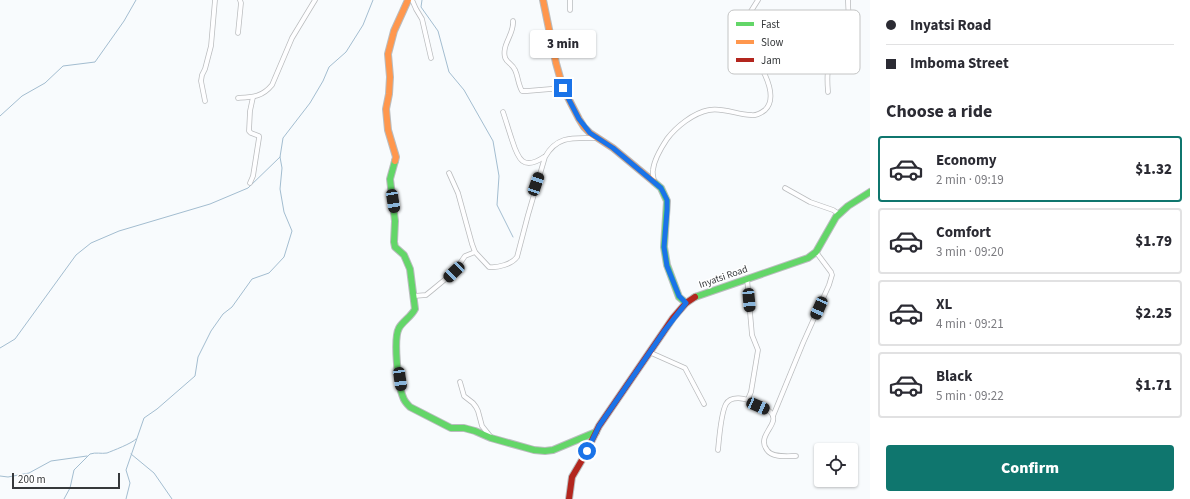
<!DOCTYPE html>
<meta charset="utf-8">
<style>
:root{--surface:#fff;--page:#f2f2f3;--text:#2b2b33;--muted:#7c7c81;--line:#e1e1e2;--accent:#0f766e}
body{margin:0;font-family:"Source Sans 3",sans-serif;background:var(--page);color:var(--text);height:100vh;display:flex;flex-direction:column;font-size:15px;white-space:nowrap}
*{box-sizing:border-box;margin:0}
p{font-size:13px;color:var(--muted)}
.icon{flex:none;width:22px;height:22px;fill:none;stroke:currentColor;stroke-width:2;stroke-linecap:round;stroke-linejoin:round}
.map{position:relative;flex:1;overflow:hidden}
.side{display:flex;flex-direction:column;background:var(--surface);width:320px}
.side>*{flex:none}
.top-card{display:grid;align-content:center;height:88px;padding:0 16px;background:var(--surface)}
.fabs{position:absolute;left:814px;top:443px;display:grid;gap:8px}
.fabs a{display:grid;place-items:center;width:44px;height:44px;border-radius:4px;background:var(--surface);box-shadow:0 1px 3px #0004;font-size:20px}
.scale{position:absolute;left:12px;bottom:10px;width:108px;box-sizing:border-box;padding-left:4px;border:2px solid #36393b;border-top:0;font-size:11px;line-height:14px;white-space:nowrap;color:#36393b;-webkit-text-stroke:3px #fff;paint-order:stroke}
.end{position:absolute;width:18px;height:18px;margin:-9px;border:5px solid #1a73e8;background:#fff;box-shadow:0 0 0 2px #fff}
.from{border-radius:50%}
.bubble{position:absolute;height:28px;border-radius:4px;background:var(--surface);box-shadow:0 1px 3px #0004;font-size:13px;font-weight:800;line-height:28px;text-align:center}
.car{position:absolute;width:12px;height:24px;margin:-12px -6px;border-radius:5px;box-shadow:0 0 3px 1px #0007;background:linear-gradient(#222 24%,#8ab4d8 0 40%,#222 0 76%,#8ab4d8 0 86%,#222 0)}
.top-card b{display:flex;align-items:center;gap:14px;height:38px;font-size:15px}
.top-card b+b{border-top:1px solid var(--line)}
.top-card i{width:10px;height:10px;background:var(--text)}
ul{padding:0;list-style:none}
li{display:flex;align-items:center;gap:12px;height:66px;margin:0 8px 6px;padding:0 8px;border:2px solid var(--line);border-radius:4px}
li div{flex:1}
li b{display:block;font-size:15px}
li em{font-style:normal;font-weight:800}
li.selected{border-color:var(--accent)}
li>.icon{width:36px;height:36px;stroke-width:1.5}
h2{padding:0 16px;font-size:18px;line-height:48px}
.action{display:flex;gap:8px;margin-top:auto;padding:8px 16px}
.action a{flex:1;height:46px;border-radius:4px;background:var(--accent);color:#fff;font-size:16px;font-weight:800;line-height:46px;text-align:center}
main{display:flex;flex:1;min-height:0}
.map>svg:first-child{display:block}
.lines{fill:none;stroke-linecap:round;stroke-linejoin:round}
.stream{stroke:#a3bdd0;stroke-width:1}
.street-casing{stroke:#babcbe;stroke-width:5.5}
.fast-casing{stroke:#babcbe;stroke-width:8}
.slow-casing{stroke:#babcbe;stroke-width:8}
.jam-casing{stroke:#babcbe;stroke-width:8}
.street{stroke:#fefeff;stroke-width:4}
.fast{stroke:#63d668;stroke-width:6}
.slow{stroke:#ff974d;stroke-width:6}
.jam{stroke:#b3261e;stroke-width:6}
.route{stroke:#1a73e8;stroke-width:5}
.labels{text-anchor:middle;stroke-width:3;stroke-linejoin:round;paint-order:stroke}
.street-label{font-size:10px;fill:#36393b;stroke:#fff}
.key{fill:#fff;stroke:#c3c4c4;stroke-width:1}
.key-label{font-size:11px;fill:#36393b}
</style>
<main>
<div class="map">
<svg width="870" height="499" viewBox="0 0 870 499">
<rect width="100%" height="100%" fill="#f8fbfd"/>
<g class="lines">
<g class="stream">
<path d="M422 0 421 7 438 31 449 72 464 90 493 141 499 176 497 205 513 237"/>
<path d="M0 116 22 96 45 83 63 66 95 62 124 21 136 0"/>
<path d="M0 348 15 339 76 255 91 243 119 231 210 204 248 188 280 157"/>
<path d="M131 454 154 473 172 499"/>
<path d="M0 476 8 477 29 473 51 461 87 456"/>
<path d="M64 499 70 488 74 470 90 454C96 452 101 454 107 453 112 451 133 443 136 439"/>
<path d="M126 499 130 483 126 470 144 418 157 409 195 376 198 357 211 331 223 314 232 307 252 279 269 273 284 257 292 231 284 212 280 189 282 168 280 157 283 138 310 103 323 81 329 67 346 52 363 25 373 0"/>
</g>
<defs>
<g id="street">
<path d="M412 0 416 9 422 19 431 58"/>
<path d="M570 10V0"/>
<path d="M513 21C514 31 507 39 505 48 502 63 511 61 515 70 518 76 518 84 522 91H527L563 88"/>
<path d="M238 33 241 3 240 0"/>
<path d="M828 92C827 79 826 66 835 56 839 51 844 47 846 41 851 27 848 13 848 0"/>
<path d="M238 98C253 97 262 97 272 85L292 38 315 0"/>
<path d="M205 101 201 81 202 75 205 69 211 46 215 0"/>
<path d="M503 112C506 121 509 131 512 140 518 159 523 171 544 157"/>
<path d="M449 173 458 193 472 244 475 252 489 267C498 268 512 264 517 257L528 215 545 157C557 135 574 138 596 138"/>
<path d="M654 182C654 178 652 173 653 170 654 159 661 148 667 139 676 127 693 113 709 110 723 107 737 115 751 115 756 116 761 113 765 110 784 92 749 48 738 32L758 0"/>
<path d="M250 183 253 176 259 138V136L251 133 249 131 250 111 253 97"/>
<path d="M785 188 810 202 833 210 839 214"/>
<path d="M747 278 752 335 758 350 751 392 748 399"/>
<path d="M414 296 426 295 431 291 454 272 465 256 475 252"/>
<path d="M649 352 685 368 704 404"/>
<path d="M460 382 464 396 473 403 476 407 478 411 482 426 490 436"/>
<path d="M773 416 803 343 829 285 832 275 831 272 816 252"/>
<path d="M718 450C719 439 721 413 726 404 731 395 746 398 754 403 759 406 768 408 772 414 779 425 756 436 767 450 772 458 788 456 796 456"/>
</g>
<g id="fast">
<path d="M395 161 390 179 395 221 394 242 395 247 404 255 410 269 415 309C411 317 403 321 399 328 393 339 398 385 403 397 404 401 407 404 410 407L451 428H464L475 431 491 438 534 450 545 451 553 450 596 432"/>
<path d="M654 182 661 188 667 201 664 247 667 265 679 297 686 303"/>
<path d="M695 297 808 258 816 252 836 217 848 206 870 192"/>
</g>
<g id="slow">
<path d="M543 0 556 63 563 88 579 119 584 127 590 133 613 148 654 182"/>
<path d="M395 161 396 157 388 130 386 109 389 94 390 77 388 54 394 31 408 0"/>
</g>
<path id="jam" d="M569 499 572 477 582 460 599 426 673 318 686 303 695 297"/>
</defs>
<use href="#street" class="street-casing"/>
<use href="#fast" class="fast-casing"/>
<use href="#slow" class="slow-casing"/>
<use href="#jam" class="jam-casing"/>
<use href="#street" class="street"/>
<use href="#fast" class="fast"/>
<use href="#slow" class="slow"/>
<use href="#jam" class="jam"/>
</g>
<g class="lines">
<path class="route" d="M563 88 579 119 590 133 613 148 661 188 667 200V210L664 247 667 266 679 296 686 303 665 330 599 426 587 451"/>
</g>
<g class="labels">
<g class="street-label">
<text transform="translate(723 276) rotate(-19)" y="4">Inyatsi Road</text>
</g>
</g>
<rect x="728" y="10" width="132" height="64" rx="6" class="key"/>
<rect x="736" y="22" width="18" height="4" fill="#63d668"/>
<rect x="736" y="40" width="18" height="4" fill="#ff974d"/>
<rect x="736" y="58" width="18" height="4" fill="#b3261e"/>
<g class="key-label">
<text x="761" y="28">Fast</text>
<text x="761" y="46">Slow</text>
<text x="761" y="64">Jam</text>
</g>
</svg>
<div class="fabs">
<a><svg class="icon" aria-label="locate" viewBox="0 0 24 24"><circle cx="12" cy="12" r="6"/><path d="M12 2v4M12 18v4M2 12h4M18 12h4"/></svg></a>
</div>
<div class="scale">200 m</div>
<i class="end from" style="left:587px;top:451px"></i>
<i class="end" style="left:563px;top:88px"></i>
<div class="bubble" style="left:530px;top:30px;width:66px">3 min</div>
<i class="car" style="left:536px;top:184px;rotate:19deg"></i>
<i class="car" style="left:393px;top:201px;rotate:171deg"></i>
<i class="car" style="left:454px;top:272px;rotate:226deg"></i>
<i class="car" style="left:749px;top:300px;rotate:175deg"></i>
<i class="car" style="left:819px;top:308px;rotate:204deg"></i>
<i class="car" style="left:400px;top:379px;rotate:172deg"></i>
<i class="car" style="left:758px;top:406px;rotate:113deg"></i>
</div>
<section class="side">
<div class="top-card">
<b><i class="from"></i>Inyatsi Road</b>
<b><i></i>Imboma Street</b>
</div>
<h2>Choose a ride</h2>
<ul>
<li class="selected"><svg class="icon" aria-label="car" viewBox="0 0 24 24"><path d="M5 17H2v-5l4-1 3-4h7l3 4 3 1v5h-3M9 17h6M6 11h13"/><circle cx="7" cy="17" r="2"/><circle cx="17" cy="17" r="2"/></svg><div><b>Economy</b><p>2 min · 09:19</p></div><em>$1.32</em></li>
<li><svg class="icon" aria-label="car" viewBox="0 0 24 24"><path d="M5 17H2v-5l4-1 3-4h7l3 4 3 1v5h-3M9 17h6M6 11h13"/><circle cx="7" cy="17" r="2"/><circle cx="17" cy="17" r="2"/></svg><div><b>Comfort</b><p>3 min · 09:20</p></div><em>$1.79</em></li>
<li><svg class="icon" aria-label="car" viewBox="0 0 24 24"><path d="M5 17H2v-5l4-1 3-4h7l3 4 3 1v5h-3M9 17h6M6 11h13"/><circle cx="7" cy="17" r="2"/><circle cx="17" cy="17" r="2"/></svg><div><b>XL</b><p>4 min · 09:21</p></div><em>$2.25</em></li>
<li><svg class="icon" aria-label="car" viewBox="0 0 24 24"><path d="M5 17H2v-5l4-1 3-4h7l3 4 3 1v5h-3M9 17h6M6 11h13"/><circle cx="7" cy="17" r="2"/><circle cx="17" cy="17" r="2"/></svg><div><b>Black</b><p>5 min · 09:22</p></div><em>$1.71</em></li>
</ul>
<div class="action"><a>Confirm</a></div>
</section>
</main>
